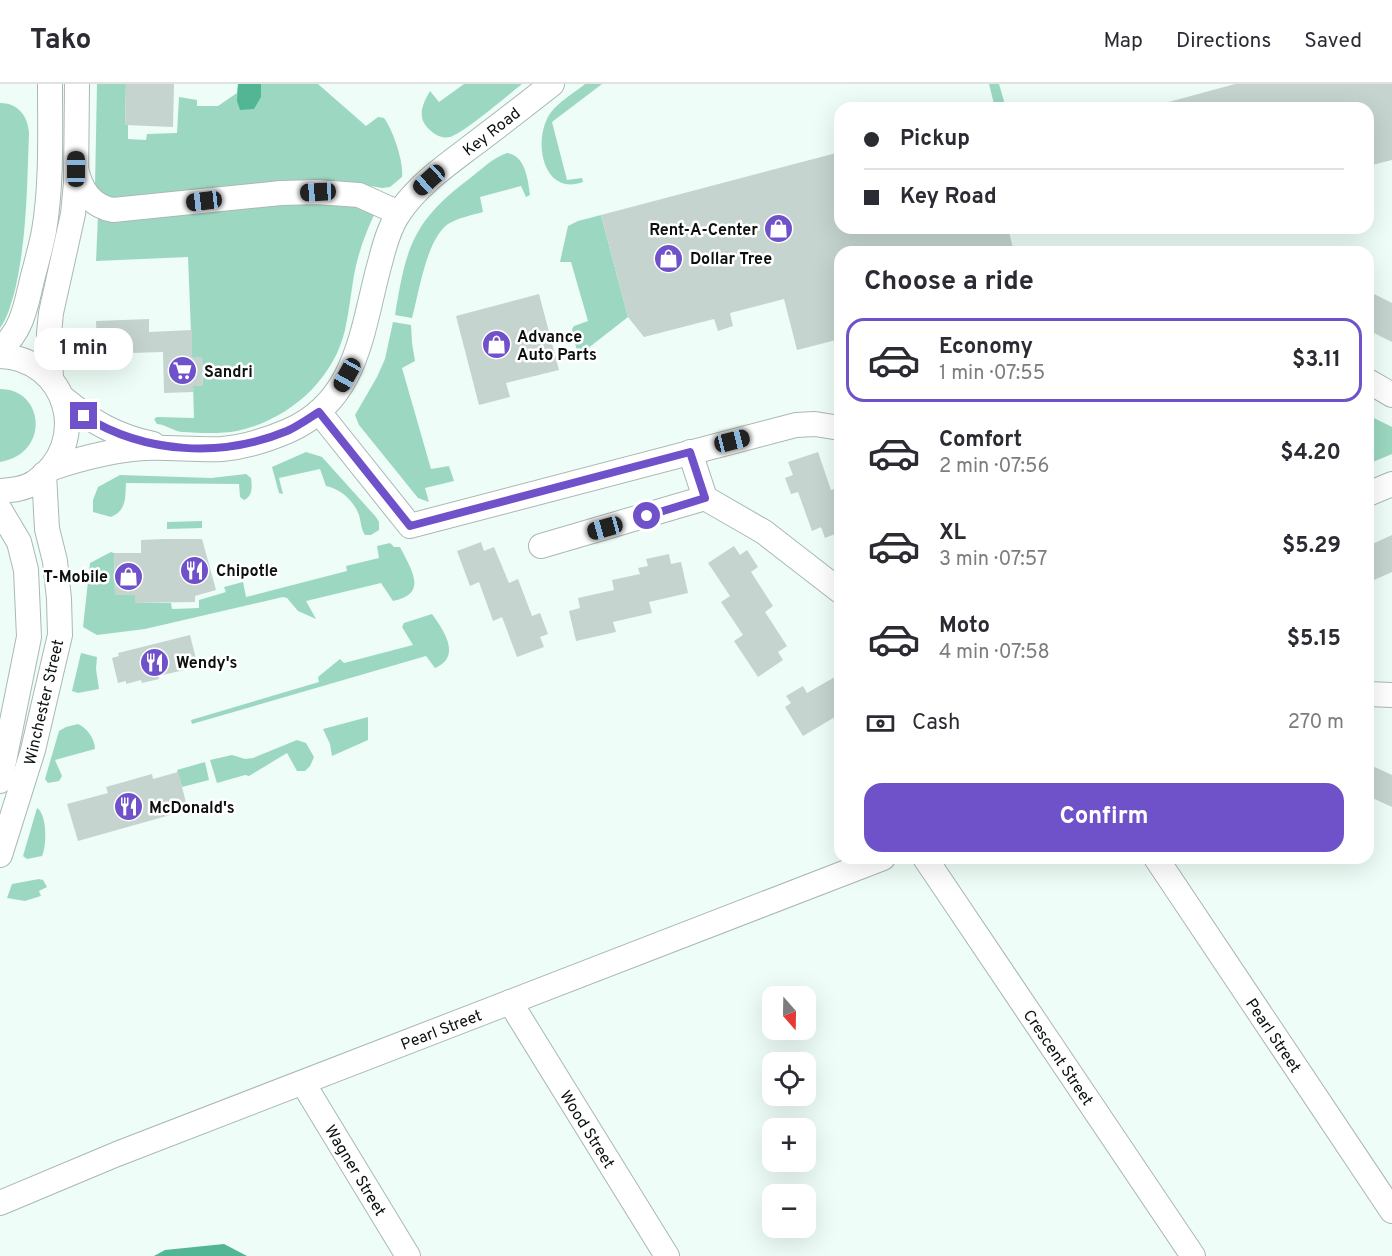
<!DOCTYPE html>
<meta charset="utf-8">
<style>
:root{--surface:#fff;--page:#f2f2f3;--text:#2b2b33;--muted:#7c7c81;--line:#e1e1e2;--accent:#6f51ca}
body{margin:0;font-family:Overpass,sans-serif;background:var(--page);color:var(--text);height:100vh;display:flex;flex-direction:column;font-size:22px;white-space:nowrap}
*{box-sizing:border-box;margin:0}
p{font-size:20px;color:var(--muted)}
.icon{flex:none;width:33px;height:33px;fill:none;stroke:currentColor;stroke-width:2;stroke-linecap:round;stroke-linejoin:round}
.map{position:relative;flex:1;overflow:hidden}
.details{position:absolute;left:834px;top:162px;width:540px;height:618px;display:flex;flex-direction:column;background:var(--surface);border-radius:18px;box-shadow:0 6px 24px #0002}
.details>*{flex:none}
.top-card{position:absolute;left:834px;top:18px;width:540px;height:132px;border-radius:18px;box-shadow:0 6px 24px #0002;display:grid;align-content:center;height:132px;padding:0 30px;background:var(--surface)}
.needle{width:39px;rotate:160deg}
.buttons{position:absolute;left:762px;top:902px;display:grid;gap:12px}
.buttons a{display:grid;place-items:center;width:54px;height:54px;border-radius:12px;background:var(--surface);box-shadow:0 6px 24px #0002;font-size:30px}
.end{position:absolute;width:27px;height:27px;margin:-14px;border:8px solid #6f51ca;background:#fff;box-shadow:0 0 0 3px #fff}
.from{border-radius:50%}
.bubble{position:absolute;height:42px;border-radius:18px;background:var(--surface);box-shadow:0 6px 24px #0002;font-size:20px;font-weight:700;line-height:42px;text-align:center}
.car{position:absolute;width:18px;height:36px;margin:-18px -9px;border-radius:8px;box-shadow:0 0 4px 2px #0007;background:linear-gradient(#222 24%,#8ab4d8 0 40%,#222 0 76%,#8ab4d8 0 86%,#222 0)}
.top-card b{display:flex;align-items:center;gap:21px;height:57px;font-size:22px}
.top-card b+b{border-top:2px solid var(--line)}
.top-card i{width:15px;height:15px;background:var(--text)}
ul{padding:0;list-style:none}
li{display:flex;align-items:center;gap:18px;height:84px;margin:0 12px 9px;padding:0 18px;border:3px solid transparent;border-radius:18px}
li div{flex:1}
li b{display:block;font-size:22px}
li em{font-style:normal;font-weight:700}
li.active{border-color:var(--accent)}
li>.icon{width:54px;height:54px;stroke-width:1.5}
h2{padding:0 30px;font-size:27px;line-height:72px}
.pay{display:flex;align-items:center;gap:15px;height:66px;padding:0 30px;font-size:22px}
.pay p{margin-inline-start:auto}
.cta{display:flex;gap:12px;margin-top:auto;padding:12px 30px}
.cta a{flex:1;height:69px;border-radius:18px;background:var(--accent);color:#fff;font-size:24px;font-weight:700;line-height:69px;text-align:center}
header{display:flex;align-items:center;gap:36px;box-sizing:border-box;height:84px;padding:0 30px;background:var(--surface);border-bottom:2px solid var(--line)}
header strong{font-size:28px}
nav{display:flex;gap:33px;margin-inline-start:auto;font-size:21px}
.map>svg:first-child{display:block}
.green{fill:#9cd8c1}
.water{fill:#52b594}
.building{fill:#c5d4ce}
.lines{fill:none;stroke-linecap:round;stroke-linejoin:round}
.minor-casing{stroke:#aab8b2;stroke-width:26}
.minor{stroke:#fff;stroke-width:24}
.route{stroke:#6f51ca;stroke-width:8}
.labels{text-anchor:middle;stroke-width:5;stroke-linejoin:round;paint-order:stroke}
.street-label{font-size:16px;fill:#0c110f;stroke:#fff}
.poi-label{font-size:16px;font-weight:bold;fill:#0c110f;stroke:#fff;text-anchor:start}
</style>
<header>
<strong>Tako</strong>
<nav><a>Map</a><a>Directions</a><a>Saved</a></nav>
</header>
<div class="map">
<svg width="1392" height="1172" viewBox="0 0 1392 1172">
<rect width="100%" height="100%" fill="#eefdf7"/>
<g class="green">
<path d="M97 0H126L125 41H128V55L146 56 147 50 177 49 179 13 197 16V22H218L237 9 238 0H318L366 42 378 33 384 34C393 46 404 78 402 93L390 103 382 104 341 97 311 95 238 101 119 117 104 115 95 102Z"/>
<path d="M464 0H522C508 11 464 49 450 53 440 55 432 49 426 42 417 30 424 18 430 7L439 18Z"/>
<path d="M585 0H602L552 38 567 96 582 94 583 98C544 112 534 61 547 35 554 20 573 10 585 0Z"/>
<path d="M989 0H999L1006 24H995Z"/>
<path d="M0 19C18 19 28 32 29 49 27 102 27 154 15 206 11 220 8 233 0 244Z"/>
<path d="M507 69C525 71 528 95 530 111L526 113 521 102 480 113 483 128C472 131 458 134 448 140 426 156 419 209 412 234L395 231C406 164 412 138 469 95 481 86 492 74 507 69Z"/>
<path d="M333 120 369 124 374 131C365 150 358 170 354 191 351 209 349 228 345 246 333 297 288 336 237 347 220 350 200 349 182 348 173 347 167 341 157 340L154 335 157 333 194 334 193 302 203 301 202 273H192L188 173 96 177 98 132 116 137H130L266 122Z"/>
<path d="M601 131 628 233 578 272 572 245 574 242 588 237 571 178H560L568 142 578 137Z"/>
<path d="M393 238 411 241 412 259 415 277 402 284 431 385 449 382 454 397 425 404 429 418 418 414 359 341 355 331 377 293 385 275Z"/>
<path d="M0 305C45 305 50 370 0 378Z"/>
<path d="M1368 331 1392 343V370L1368 380Z"/>
<path d="M306 368 322 373 376 433 379 438V446L371 451H365C361 445 361 438 359 431 354 417 341 405 326 402L320 385 279 394 283 410 279 409 272 383Z"/>
<path d="M246 390 251 394C252 402 253 412 244 416L240 413 239 400 126 399C125 414 127 426 111 433L93 428V416L98 403 120 391 211 394Z"/>
<path d="M202 437V444L167 445V438Z"/>
<path d="M390 459 394 463H400C411 485 429 510 393 517L381 499 306 517 316 535 298 527 287 514 283 513 145 545 97 551 83 543 90 479 111 468 114 469 115 511H135V519H171L172 525 199 524V516L226 508 224 503 243 498 246 513 347 487 346 482 379 474 377 462Z"/>
<path d="M432 530C444 547 462 572 435 584L426 572 192 640 191 636 319 598 318 593 340 575 344 579 413 561 402 543 404 539Z"/>
<path d="M81 569 97 573 96 585 99 605 78 609 72 607Z"/>
<path d="M368 633V656L332 672 330 660 323 645Z"/>
<path d="M78 640C87 644 95 655 95 665L55 676 62 692 59 697 48 699 45 695 59 647 66 643Z"/>
<path d="M297 656 306 659 314 673 310 682 305 687H297L287 669 249 692 245 691 217 699 210 676 232 671 245 675 253 674Z"/>
<path d="M205 678 209 696 182 703 177 686Z"/>
<path d="M37 724C47 730 47 761 42 772L27 775 23 772Z"/>
<path d="M39 795 43 796 47 803 39 807 41 812 25 817 7 814 12 800Z"/>
</g>
<g class="water">
<path d="M238 0H261V13L254 25 240 26 237 17Z"/>
<path d="M224 1160 247 1172H154L165 1166Z"/>
</g>
<g class="building">
<path d="M126 0H174L173 43 125 41Z"/>
<path d="M1235 0H1392V76L1368 82V24H1165V19Z"/>
<path d="M840 68V144H1008L1014 168H840V255L797 266 784 215 730 229 733 242 718 247 714 235 644 253 628 233 601 131Z"/>
<path d="M539 210 559 286 506 299 510 313 479 321 456 232Z"/>
<path d="M1374 210 1392 219V258L1368 246V223Z"/>
<path d="M149 235V248L192 246V273H202L203 302H193V308L164 309 163 268 97 270 96 237Z"/>
<path d="M818 368 831 406 840 403V448L825 454 821 443 812 447 798 408 791 410 785 394 793 391 788 378Z"/>
<path d="M1392 451V488L1374 496 1368 482V462Z"/>
<path d="M164 455H202L216 506 195 512V518L135 519V511H115L114 469H141V456Z"/>
<path d="M481 458 484 467 494 463 509 499 518 495 532 532 540 529 548 550 540 553 544 563 517 573 502 533 493 537 479 498 470 502 457 467Z"/>
<path d="M734 462 740 471 747 466 758 483 751 488 773 522 765 528 787 562 778 568 783 576 758 593 734 557 743 551 721 518 730 512 708 479Z"/>
<path d="M669 470 671 480 681 478 688 509 649 518 652 529 613 538 616 548 576 557 569 527 580 524 578 514 614 506 612 496 640 490 638 484 648 482 646 475Z"/>
<path d="M190 551 198 583 158 592 159 595 142 599 141 596 126 600V597L118 599 112 574 119 572 118 569Z"/>
<path d="M840 590V630L803 652 785 623 791 619 786 612 803 602 807 609Z"/>
<path d="M1368 680 1392 691V723L1368 712Z"/>
<path d="M178 688 188 726 78 757 67 720 108 709 106 703 152 690 153 695Z"/>
</g>
<g class="lines">
<defs>
<g id="minor">
<path d="M76 85C81 106 91 122 113 126L281 109 317 108 359 111 399 129"/>
<path d="M0 265C22 248 26 221 32 196 36 180 41 163 44 147 52 99 50 49 50 0"/>
<path d="M0 272C68 274 92 360 35 398 25 405 12 406 0 407"/>
<path d="M51 295 49 249 51 229 73 130 76 99 77 0"/>
<path d="M1368 297 1392 311"/>
<path d="M63 314C92 338 116 352 153 360"/>
<path d="M319 328 410 442 796 341 815 340 840 344"/>
<path d="M690 368 705 414"/>
<path d="M52 384C82 374 112 366 145 364 170 363 196 366 222 365 244 363 267 356 288 347 360 316 362 241 381 175 385 159 390 142 399 129 417 102 444 83 469 64 497 43 524 22 552 0"/>
<path d="M1368 410 1392 400"/>
<path d="M0 426 19 458 26 486 29 553 0 697"/>
<path d="M541 462 705 414 764 448 840 507"/>
<path d="M1368 610 1392 611"/>
<path d="M0 771 33 666 60 551 59 515 55 477 47 445 44 390"/>
<path d="M925 774 1193 1172"/>
<path d="M1156 774 1392 1127"/>
<path d="M510 918 667 1172"/>
<path d="M303 999 408 1172"/>
<path d="M0 1119 117 1070 883 774"/>
</g>
</defs>
<use href="#minor" class="minor-casing"/>
<use href="#minor" class="minor"/>
</g>
<g class="lines">
<path class="route" d="M84 332C145 370 222 374 287 347 298 342 309 334 319 328L410 442 690 368 705 414 647 432"/>
</g>
<defs>
<symbol id="shop-disc" viewBox="-11 -11 22 22"><circle r="9.5" fill="#6f51ca" stroke="#fff"/><path d="M-5-2.5h2.3a2.7 3.5 0 0 1 5.4 0H5L5.5 6h-11ZM-1.5-2.5h3a1.5 2.3 0 0 0-3 0Z" fill="#fff"/></symbol>
<symbol id="supermarket-disc" viewBox="-11 -11 22 22"><circle r="9.5" fill="#6f51ca" stroke="#fff"/><path d="M-6-5.5h2.5l.6 2H6L4.5 2H-2.5L-4.4-4H-6ZM-1.5 3.2a1.3 1.3 0 1 0 .1 0ZM3 3.2a1.3 1.3 0 1 0 .1 0Z" fill="#fff"/></symbol>
<symbol id="restaurant-disc" viewBox="-11 -11 22 22"><circle r="9.5" fill="#6f51ca" stroke="#fff"/><path d="M-5-6h1v4h1v-4h1v4h1v-4h1v5L-1.5 .5V6h-2V.5L-5-1ZM5-6V6H3V1.5H1.5Q1.5-4 5-6Z" fill="#fff"/></symbol>
</defs>
<g fill-rule="evenodd">
<use href="#shop-disc" x="762" y="128" width="33" height="33"/>
<use href="#shop-disc" x="652" y="158" width="33" height="33"/>
<use href="#shop-disc" x="480" y="244" width="33" height="33"/>
<use href="#supermarket-disc" x="166" y="270" width="33" height="33"/>
<use href="#restaurant-disc" x="178" y="470" width="33" height="33"/>
<use href="#shop-disc" x="112" y="476" width="33" height="33"/>
<use href="#restaurant-disc" x="138" y="562" width="33" height="33"/>
<use href="#restaurant-disc" x="112" y="706" width="33" height="33"/>
</g>
<g class="labels">
<g class="street-label">
<text transform="translate(491 47) rotate(-38)" y="6">Key Road</text>
<text transform="translate(43 618) rotate(-77)" y="6">Winchester Street</text>
<text transform="translate(441 945) rotate(-21)" y="6">Pearl Street</text>
<text transform="translate(1274 951) rotate(56)" y="6">Pearl Street</text>
<text transform="translate(1059 973) rotate(56)" y="6">Crescent Street</text>
<text transform="translate(588 1045) rotate(58)" y="6">Wood Street</text>
<text transform="translate(356 1086) rotate(59)" y="6">Wagner Street</text>
</g>
<g class="poi-label">
<text x="758" y="151" text-anchor="end">Rent-A-Center</text>
<text x="690" y="180">Dollar Tree</text>
<text x="517" y="258">Advance<tspan x="517" dy="18">Auto Parts</tspan></text>
<text x="204" y="293">Sandri</text>
<text x="216" y="492">Chipotle</text>
<text x="108" y="498" text-anchor="end">T-Mobile</text>
<text x="176" y="584">Wendy's</text>
<text x="149" y="729">McDonald's</text>
</g>
</g>
</svg>
<div class="buttons">
<a><svg class="needle" viewBox="-14 -14 28 28"><path d="M0-13l5 13h-10z" fill="#e53935"/><path d="M0 13l5-13h-10z" fill="#7c7c81"/></svg></a>
<a><svg class="icon" aria-label="locate" viewBox="0 0 24 24"><circle cx="12" cy="12" r="6"/><path d="M12 2v4M12 18v4M2 12h4M18 12h4"/></svg></a>
<a>+</a>
<a>−</a>
</div>
<i class="end from" style="left:647px;top:432px"></i>
<i class="end" style="left:84px;top:332px"></i>
<div class="bubble" style="left:34px;top:244px;width:99px">1 min</div>
<i class="car" style="left:76px;top:85px;rotate:0deg"></i>
<i class="car" style="left:429px;top:96px;rotate:228deg"></i>
<i class="car" style="left:318px;top:108px;rotate:267deg"></i>
<i class="car" style="left:204px;top:117px;rotate:263deg"></i>
<i class="car" style="left:347px;top:291px;rotate:209deg"></i>
<i class="car" style="left:732px;top:357px;rotate:76deg"></i>
<i class="car" style="left:605px;top:444px;rotate:254deg"></i>
<div class="top-card">
<b><i class="from"></i>Pickup</b>
<b><i></i>Key Road</b>
</div>
<section class="details">
<h2>Choose a ride</h2>
<ul>
<li class="active"><svg class="icon" aria-label="car" viewBox="0 0 24 24"><path d="M5 17H2v-5l4-1 3-4h7l3 4 3 1v5h-3M9 17h6M6 11h13"/><circle cx="7" cy="17" r="2"/><circle cx="17" cy="17" r="2"/></svg><div><b>Economy</b><p>1 min · 07:55</p></div><em>$3.11</em></li>
<li><svg class="icon" aria-label="car" viewBox="0 0 24 24"><path d="M5 17H2v-5l4-1 3-4h7l3 4 3 1v5h-3M9 17h6M6 11h13"/><circle cx="7" cy="17" r="2"/><circle cx="17" cy="17" r="2"/></svg><div><b>Comfort</b><p>2 min · 07:56</p></div><em>$4.20</em></li>
<li><svg class="icon" aria-label="car" viewBox="0 0 24 24"><path d="M5 17H2v-5l4-1 3-4h7l3 4 3 1v5h-3M9 17h6M6 11h13"/><circle cx="7" cy="17" r="2"/><circle cx="17" cy="17" r="2"/></svg><div><b>XL</b><p>3 min · 07:57</p></div><em>$5.29</em></li>
<li><svg class="icon" aria-label="car" viewBox="0 0 24 24"><path d="M5 17H2v-5l4-1 3-4h7l3 4 3 1v5h-3M9 17h6M6 11h13"/><circle cx="7" cy="17" r="2"/><circle cx="17" cy="17" r="2"/></svg><div><b>Moto</b><p>4 min · 07:58</p></div><em>$5.15</em></li>
</ul>
<div class="pay"><svg class="icon" aria-label="cash" viewBox="0 0 24 24"><path d="M3 7h18v10H3z"/><circle cx="12" cy="12" r="2"/></svg>Cash<p>270 m</p></div>
<div class="cta"><a>Confirm</a></div>
</section>
</div>
